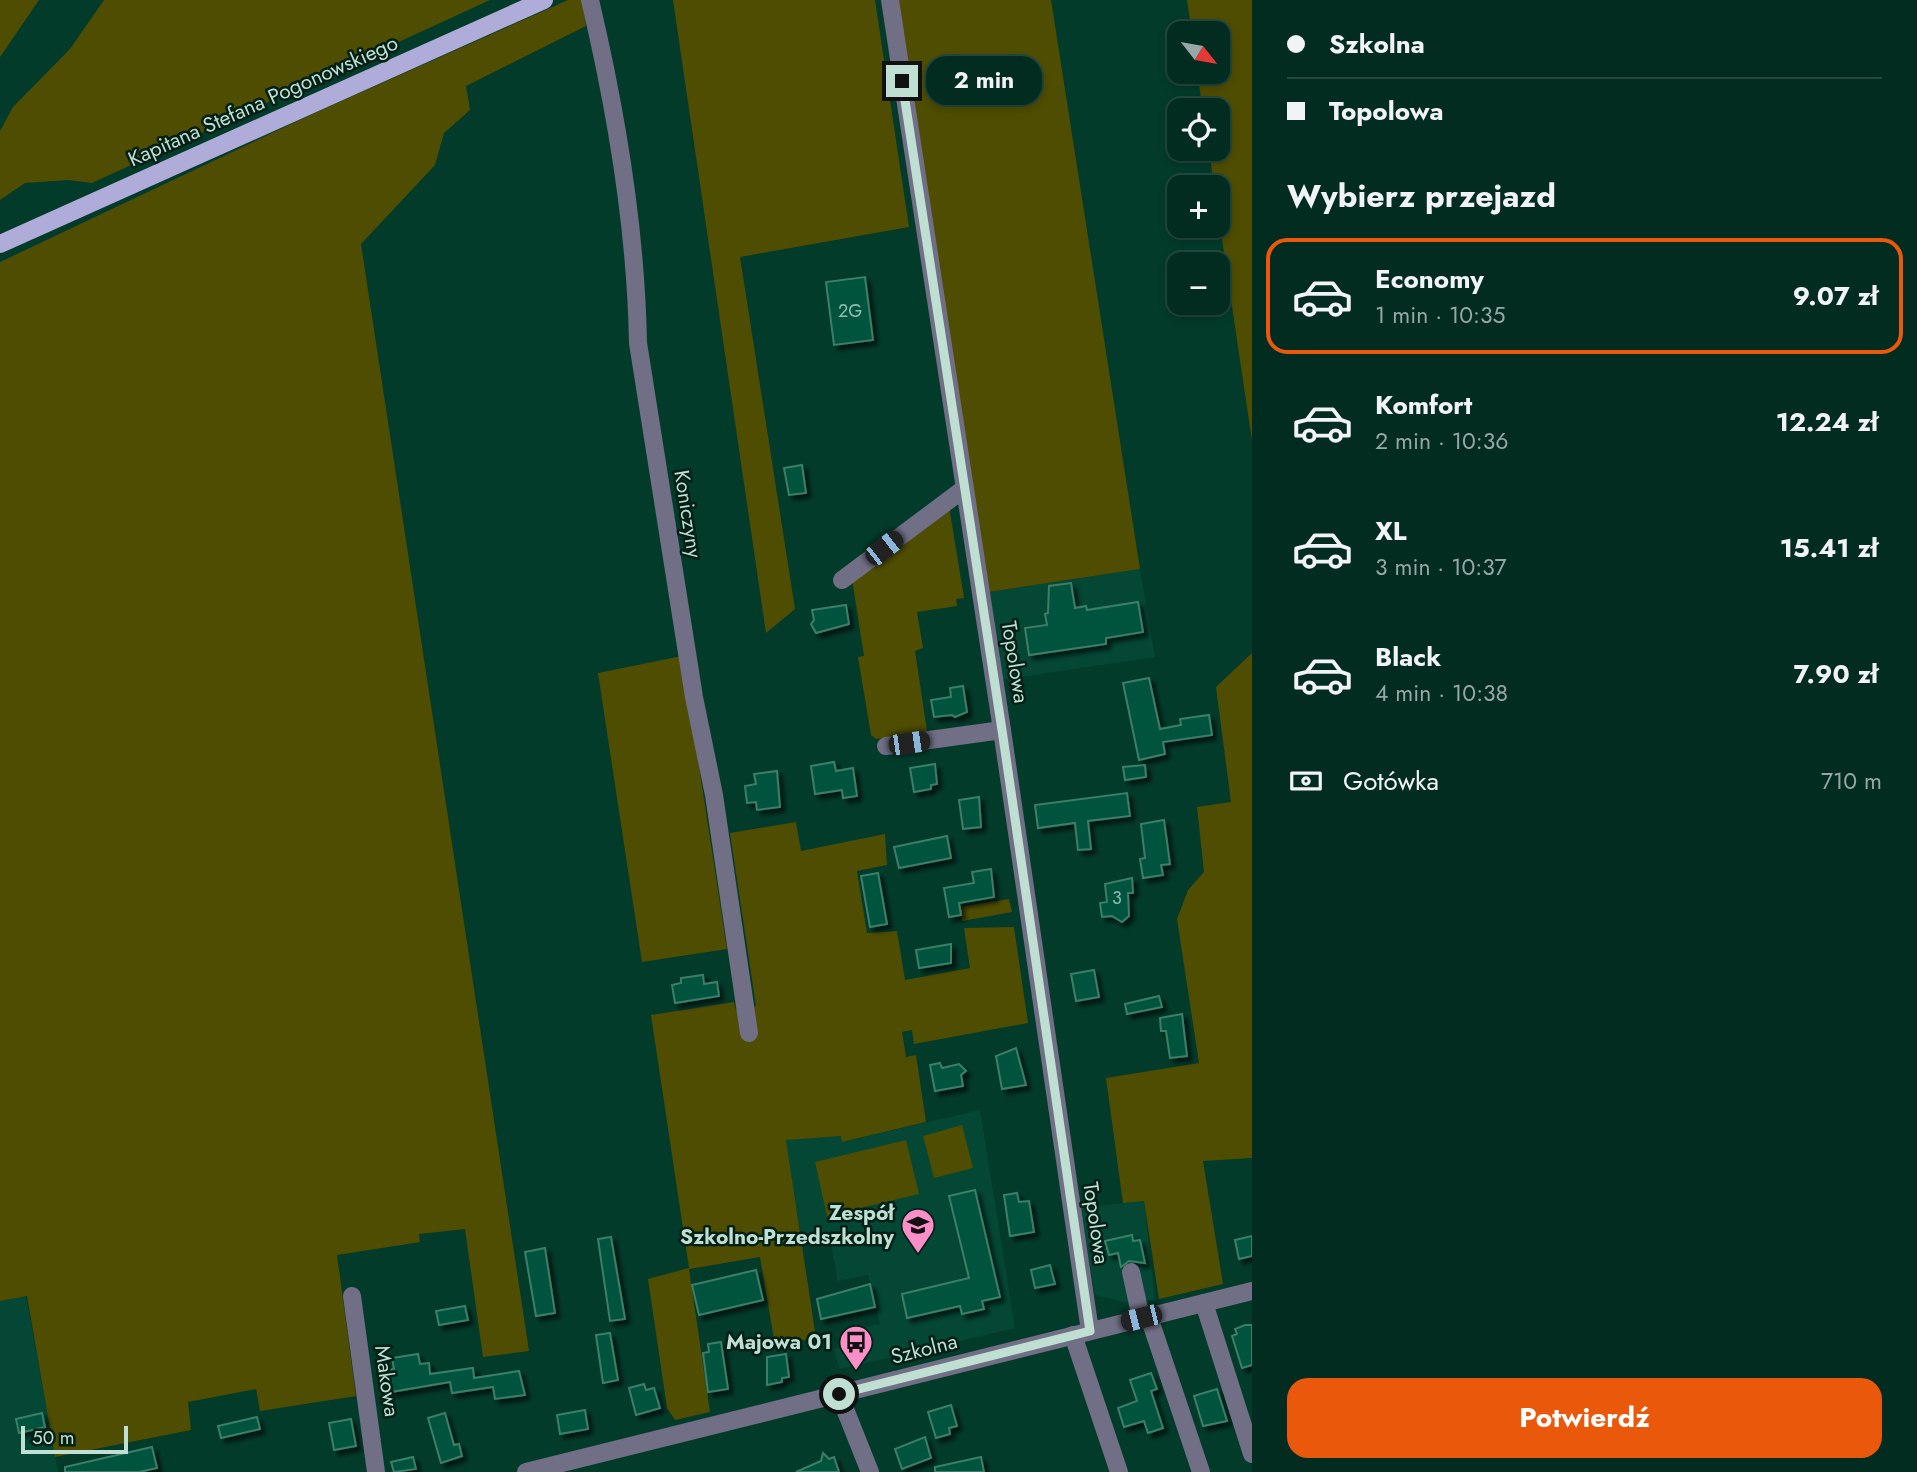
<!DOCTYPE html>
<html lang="pl">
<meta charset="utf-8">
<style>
:root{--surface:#022c20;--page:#10382d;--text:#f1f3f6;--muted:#96a7a5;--line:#23483e;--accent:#ea580c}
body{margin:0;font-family:Jost,sans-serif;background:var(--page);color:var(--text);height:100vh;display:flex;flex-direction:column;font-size:26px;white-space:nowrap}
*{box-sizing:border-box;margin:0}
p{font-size:23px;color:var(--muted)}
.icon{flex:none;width:38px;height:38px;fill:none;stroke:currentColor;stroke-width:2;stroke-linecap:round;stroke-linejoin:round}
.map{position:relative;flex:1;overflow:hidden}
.details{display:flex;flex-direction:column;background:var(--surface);width:665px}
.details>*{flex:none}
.banner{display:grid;align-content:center;height:154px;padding:0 35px;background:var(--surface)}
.needle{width:46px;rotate:121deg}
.controls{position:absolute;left:1167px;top:21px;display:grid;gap:14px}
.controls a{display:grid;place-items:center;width:63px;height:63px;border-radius:14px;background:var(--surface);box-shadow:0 4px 10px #0003,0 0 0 2px var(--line);font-size:35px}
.scale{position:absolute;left:21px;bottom:18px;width:107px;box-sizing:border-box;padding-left:7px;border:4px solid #bfdfd2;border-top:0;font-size:19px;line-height:24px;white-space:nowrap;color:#bfdfd2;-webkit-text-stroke:5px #031f16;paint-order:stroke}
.end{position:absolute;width:32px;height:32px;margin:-16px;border:9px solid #bfdfd2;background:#111;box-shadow:0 0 0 4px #111}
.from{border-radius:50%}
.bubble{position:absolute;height:49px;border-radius:21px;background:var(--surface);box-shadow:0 4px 10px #0003,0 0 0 2px var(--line);font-size:23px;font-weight:700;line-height:49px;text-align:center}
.car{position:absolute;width:21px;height:42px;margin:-21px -10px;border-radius:9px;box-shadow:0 0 5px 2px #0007;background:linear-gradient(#222 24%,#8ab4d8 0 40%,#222 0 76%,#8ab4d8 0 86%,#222 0)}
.banner b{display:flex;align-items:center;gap:24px;height:66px;font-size:26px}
.banner b+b{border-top:2px solid var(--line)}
.banner i{width:18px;height:18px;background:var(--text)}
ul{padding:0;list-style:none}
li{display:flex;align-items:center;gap:21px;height:116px;margin:0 14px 10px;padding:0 21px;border:4px solid transparent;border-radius:21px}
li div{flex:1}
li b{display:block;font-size:26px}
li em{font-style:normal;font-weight:700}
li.on{border-color:var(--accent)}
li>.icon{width:63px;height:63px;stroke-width:1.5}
h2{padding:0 35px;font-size:32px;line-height:84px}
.pay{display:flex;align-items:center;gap:18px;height:77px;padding:0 35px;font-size:26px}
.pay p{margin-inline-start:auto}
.primary-button{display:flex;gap:14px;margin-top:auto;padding:14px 35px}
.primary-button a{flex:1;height:80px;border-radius:21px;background:var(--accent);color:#fff;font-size:28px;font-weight:700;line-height:80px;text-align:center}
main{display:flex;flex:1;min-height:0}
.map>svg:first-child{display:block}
.built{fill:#044735}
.green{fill:#4f4d01}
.building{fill:#01533e;stroke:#3d7e68;stroke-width:2;filter:url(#shadow)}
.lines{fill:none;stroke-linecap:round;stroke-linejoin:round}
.minor{stroke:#706f85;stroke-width:18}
.major{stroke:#afacda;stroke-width:18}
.route{stroke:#bfdfd2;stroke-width:9}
.labels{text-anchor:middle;stroke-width:5;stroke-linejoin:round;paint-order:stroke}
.number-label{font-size:18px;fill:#90bcad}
.street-label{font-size:21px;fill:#bfdfd2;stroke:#031f16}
.poi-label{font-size:21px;font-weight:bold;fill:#bfdfd2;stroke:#031f16;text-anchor:end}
</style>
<main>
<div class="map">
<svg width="1252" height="1472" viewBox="0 0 1252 1472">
<defs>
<filter id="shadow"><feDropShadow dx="4.5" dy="4.5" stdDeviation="2" flood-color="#0009"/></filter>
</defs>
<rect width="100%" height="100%" fill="#033b2b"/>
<g class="built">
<path d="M1140 569 1155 657 1000 680 988 592Z"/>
<path d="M980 1110 1015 1328 840 1369 834 1349 866 1341 863 1328 880 1324 868 1275 838 1281 828 1231 801 1236 785 1139 842 1136 843 1142Z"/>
<path d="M1144 1201 1155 1300 1125 1302 1095 1295 1080 1208Z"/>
<path d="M26 1296 58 1472H0V1301Z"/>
</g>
<g class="green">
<path d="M0 0H39L0 57Z"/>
<path d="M104 0H490L92 183 68 180 25 183 0 200V131L13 107 70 49Z"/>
<path d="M568 0H582L586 26 466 86 470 110 444 133 435 165 361 244 529 1351 483 1357 465 1229 419 1234 420 1242 337 1255 356 1396 260 1411 256 1389 188 1402 191 1430 55 1457 27 1296 0 1301V262L308 116Z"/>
<path d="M673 0H875L909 227 740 257 795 609 766 633Z"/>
<path d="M898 0H1051L1140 569 988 592Z"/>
<path d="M1187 0H1252V441L1218 212V187H1214L1209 149H1218V110H1203L1197 72H1218V33H1192Z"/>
<path d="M949 506 964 598 956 599 957 606 917 612 923 648 915 651 927 731 876 739 871 735 858 657 864 656 852 579Z"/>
<path d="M1252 653V1158L1203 1161 1223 1284 1159 1299 1144 1201 1123 1203 1106 1078 1199 1063 1177 919 1188 890 1204 872 1197 807 1231 802 1216 687Z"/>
<path d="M682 656 727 949 642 962 598 673Z"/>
<path d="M796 822 801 851 885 834 887 865 857 871 867 933 897 931 905 980 970 968 964 928 1014 927 1028 1023 914 1044 912 1030 902 1032 906 1057 916 1055 926 1122 842 1142 841 1136 786 1140 816 1338 775 1345 760 1257 689 1269 710 1412 675 1420 667 1408 648 1279 689 1268 651 1015 734 1002 736 1010 756 1006 730 833Z"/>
<path d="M1009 899 1012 912 962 921 960 907Z"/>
<path d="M962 1125 973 1168 934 1178 923 1136Z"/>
<path d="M906 1140 919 1194 827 1216 815 1162Z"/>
</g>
<g class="building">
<path d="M865 277 873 340 834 345 826 282Z"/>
<path d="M802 465 806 493 789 495 784 468Z"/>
<path d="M1071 583 1075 608 1086 606 1087 610 1138 602 1143 632 1106 638V644L1029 655 1025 628 1047 625 1045 614 1048 613 1049 586Z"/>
<path d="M846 605 849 624 816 633 811 624 814 620 812 610Z"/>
<path d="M1149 678 1160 729 1181 725 1180 719 1209 715 1212 735 1163 742 1165 754 1139 760 1123 683Z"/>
<path d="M963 686 967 712 955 717 952 715 934 717 931 700 951 697 950 688Z"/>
<path d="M834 762 836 771 853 768 857 796 843 798 842 790 815 794 811 766Z"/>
<path d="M935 764 937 784 931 785V789L914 792 910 768Z"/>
<path d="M1145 765 1146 777 1125 780 1123 767Z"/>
<path d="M777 771 780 807 757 810 756 802 747 803 745 786 756 784 754 774Z"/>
<path d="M1127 793 1130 816 1088 821 1091 849 1078 850 1075 823 1038 828 1035 805Z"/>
<path d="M979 797 981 827 963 829 959 800Z"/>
<path d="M1164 820 1170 864 1161 865 1163 875 1143 878 1140 859 1145 858 1141 824Z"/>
<path d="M947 836 951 858 899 868 894 847Z"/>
<path d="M991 869 994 897 959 903 961 915 949 917 944 888 974 883 972 872Z"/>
<path d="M878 873 887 924 870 927 861 876Z"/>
<path d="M1132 878 1133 893H1128L1129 916 1122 922 1112 916 1102 917 1100 903 1107 902 1105 884Z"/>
<path d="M951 944V963L919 968 916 950Z"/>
<path d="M1094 970 1099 997 1076 1001 1071 974Z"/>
<path d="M703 975 704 984 717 982 719 996 675 1003 672 985 681 983V978Z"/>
<path d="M1159 996 1162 1007 1127 1014 1125 1004Z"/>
<path d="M1182 1014 1187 1056 1170 1058 1166 1031H1161L1160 1018Z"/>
<path d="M1016 1048 1026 1085 1002 1089 996 1056Z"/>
<path d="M940 1063 942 1068 959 1064 966 1071 961 1075 963 1086 935 1091 930 1065Z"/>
<path d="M975 1190 1000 1297 982 1301 984 1309 962 1314 960 1306 907 1318 902 1294 969 1278 949 1196Z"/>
<path d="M1017 1193 1019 1202 1029 1201 1034 1232 1010 1236 1004 1195Z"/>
<path d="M1132 1235 1133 1241 1140 1240 1145 1263 1129 1261 1121 1267 1118 1253 1109 1255 1105 1241Z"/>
<path d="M1252 1236V1256L1239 1259 1235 1240Z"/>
<path d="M611 1237 625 1319 610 1321 598 1239Z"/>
<path d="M545 1248 555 1313 536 1316 525 1252Z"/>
<path d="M1050 1265 1055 1284 1035 1288 1031 1270Z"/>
<path d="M756 1270 763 1300 699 1315 692 1285Z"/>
<path d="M870 1284 875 1307 821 1319 817 1299Z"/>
<path d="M465 1306 468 1320 439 1325 436 1311Z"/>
<path d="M1245 1325H1252V1365L1242 1368 1232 1336 1237 1334 1235 1329Z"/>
<path d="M610 1333 618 1380 603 1383 596 1335Z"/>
<path d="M721 1342 728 1389 708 1392 703 1353 709 1352 708 1344Z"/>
<path d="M418 1354 420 1364 429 1363 430 1374 473 1368 474 1378 519 1371 525 1395 495 1399 493 1387 452 1393 450 1382 391 1392 387 1370 394 1369 392 1358Z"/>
<path d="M786 1354 789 1377 782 1378V1382L767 1385V1357Z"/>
<path d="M1151 1373 1157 1389 1151 1391 1163 1428 1148 1433 1144 1421 1124 1427 1118 1408 1137 1401 1130 1380Z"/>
<path d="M644 1384 646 1390 654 1388 660 1408 636 1415 629 1388Z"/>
<path d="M1217 1389 1227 1421 1203 1426 1194 1396Z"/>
<path d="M951 1405 957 1426 949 1428 950 1434 936 1438 928 1412Z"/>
<path d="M585 1410 588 1429 560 1434 557 1415Z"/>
<path d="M42 1413 45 1427 19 1433 16 1419Z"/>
<path d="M445 1413 454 1445 459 1444 462 1456 441 1463 428 1418Z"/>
<path d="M257 1417 260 1429 221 1438 218 1426Z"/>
<path d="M351 1419 356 1446 334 1450 329 1423Z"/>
<path d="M925 1437 931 1458 902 1469 895 1449Z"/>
<path d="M152 1447 157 1468 139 1472H65V1467Z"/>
<path d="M823 1453 829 1459 834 1457 839 1472H796L821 1461Z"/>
<path d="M413 1457 416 1469 394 1472 391 1462Z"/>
<path d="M981 1457 984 1472H935V1467Z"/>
</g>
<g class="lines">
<g class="minor">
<path d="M590 0C616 110 636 230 638 343L694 697 714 795 749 1033"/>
<path d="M890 0 1002 730 1090 1331"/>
<path d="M842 580 965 488"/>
<path d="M886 746 1002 730"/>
<path d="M1131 1272 1141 1318"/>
<path d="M352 1296 376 1472"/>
<path d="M1204 1303 1252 1454"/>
<path d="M1149 1317 1201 1472"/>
<path d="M1073 1335 1119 1472"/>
<path d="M839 1394 870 1472"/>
<path d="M526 1472 1252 1291"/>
</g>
<path class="major" d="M0 244 544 0"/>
</g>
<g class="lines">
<path class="route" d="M839 1394 1090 1331 1002 730 902 81"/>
</g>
<defs>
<symbol id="school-pin" viewBox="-11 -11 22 30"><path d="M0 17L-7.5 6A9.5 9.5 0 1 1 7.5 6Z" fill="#fa8fc7" stroke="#031f16"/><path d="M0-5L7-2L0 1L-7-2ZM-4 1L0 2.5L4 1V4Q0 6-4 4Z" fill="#111"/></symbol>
<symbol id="bus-pin" viewBox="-11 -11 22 30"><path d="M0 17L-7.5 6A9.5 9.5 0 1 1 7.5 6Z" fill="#fa8fc7" stroke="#031f16"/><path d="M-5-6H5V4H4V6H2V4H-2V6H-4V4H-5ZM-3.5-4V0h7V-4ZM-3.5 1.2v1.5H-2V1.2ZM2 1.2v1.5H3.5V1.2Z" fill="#111"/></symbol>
</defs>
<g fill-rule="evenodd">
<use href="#school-pin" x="899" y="1206" width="38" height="52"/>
<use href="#bus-pin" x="837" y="1323" width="38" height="52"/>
</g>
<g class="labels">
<g class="number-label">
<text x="850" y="317">2G</text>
<text x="1117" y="904">3</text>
</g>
<g class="street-label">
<text transform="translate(263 101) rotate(-24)" y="7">Kapitana Stefana Pogonowskiego</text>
<text transform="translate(688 514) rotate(81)" y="7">Koniczyny</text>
<text transform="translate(1015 662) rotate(81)" y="7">Topolowa</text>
<text transform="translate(1096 1223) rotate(82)" y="7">Topolowa</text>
<text transform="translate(924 1349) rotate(-14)" y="7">Szkolna</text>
<text transform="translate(387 1381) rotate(82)" y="7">Makowa</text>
</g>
<g class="poi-label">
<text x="894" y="1220">Zespół<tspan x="894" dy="24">Szkolno-Przedszkolny</tspan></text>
<text x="832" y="1349">Majowa 01</text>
</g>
</g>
</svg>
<div class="controls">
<a><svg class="needle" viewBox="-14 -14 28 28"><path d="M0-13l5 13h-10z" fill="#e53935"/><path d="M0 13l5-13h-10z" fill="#96a7a5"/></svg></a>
<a><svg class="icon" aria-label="locate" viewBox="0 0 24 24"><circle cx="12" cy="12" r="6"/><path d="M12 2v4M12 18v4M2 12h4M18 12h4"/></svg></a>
<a>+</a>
<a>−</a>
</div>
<div class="scale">50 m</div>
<i class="end from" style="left:839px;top:1394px"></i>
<i class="end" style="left:902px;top:81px"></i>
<div class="bubble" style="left:926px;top:56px;width:116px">2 min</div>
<i class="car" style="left:884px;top:548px;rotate:52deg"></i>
<i class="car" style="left:909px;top:743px;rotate:82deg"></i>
<i class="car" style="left:1141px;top:1318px;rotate:256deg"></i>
</div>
<section class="details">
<div class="banner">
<b><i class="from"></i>Szkolna</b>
<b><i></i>Topolowa</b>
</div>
<h2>Wybierz przejazd</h2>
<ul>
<li class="on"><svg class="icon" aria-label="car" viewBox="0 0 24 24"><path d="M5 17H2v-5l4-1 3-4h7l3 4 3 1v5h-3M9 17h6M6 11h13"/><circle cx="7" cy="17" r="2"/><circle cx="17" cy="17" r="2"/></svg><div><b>Economy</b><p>1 min · 10:35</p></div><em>9.07 zł</em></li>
<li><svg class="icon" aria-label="car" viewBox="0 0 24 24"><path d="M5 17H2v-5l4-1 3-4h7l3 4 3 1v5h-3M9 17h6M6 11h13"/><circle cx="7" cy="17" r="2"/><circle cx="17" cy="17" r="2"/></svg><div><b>Komfort</b><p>2 min · 10:36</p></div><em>12.24 zł</em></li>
<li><svg class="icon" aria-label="car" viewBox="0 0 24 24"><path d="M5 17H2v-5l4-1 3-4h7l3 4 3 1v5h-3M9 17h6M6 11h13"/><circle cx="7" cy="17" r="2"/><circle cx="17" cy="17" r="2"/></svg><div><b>XL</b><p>3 min · 10:37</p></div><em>15.41 zł</em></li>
<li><svg class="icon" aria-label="car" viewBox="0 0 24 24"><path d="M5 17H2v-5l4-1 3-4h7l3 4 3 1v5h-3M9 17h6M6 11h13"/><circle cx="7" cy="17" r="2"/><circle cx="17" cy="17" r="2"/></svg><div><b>Black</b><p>4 min · 10:38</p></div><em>7.90 zł</em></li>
</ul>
<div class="pay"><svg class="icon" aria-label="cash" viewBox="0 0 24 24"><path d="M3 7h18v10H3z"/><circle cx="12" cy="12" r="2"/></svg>Gotówka<p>710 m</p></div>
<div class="primary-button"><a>Potwierdź</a></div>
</section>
</main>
